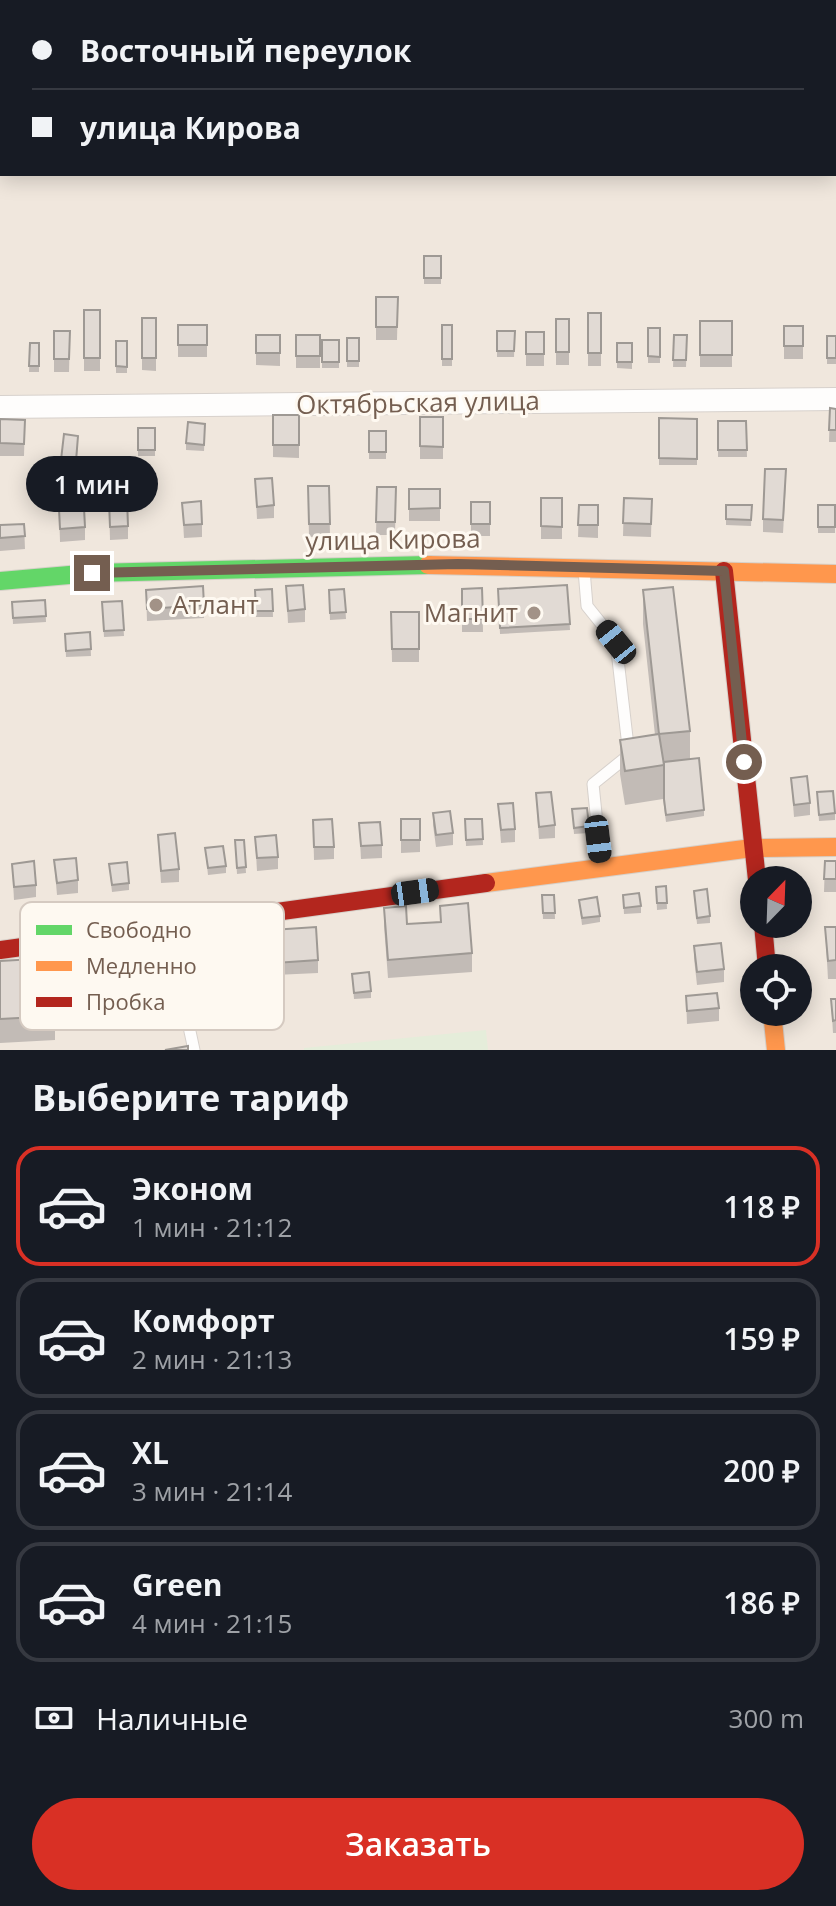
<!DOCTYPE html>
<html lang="ru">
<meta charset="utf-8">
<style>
:root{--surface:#171b24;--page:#20242c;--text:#f1f3f6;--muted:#9ea1a6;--line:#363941;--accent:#d93025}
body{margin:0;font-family:"Open Sans",sans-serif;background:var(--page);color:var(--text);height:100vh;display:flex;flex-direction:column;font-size:30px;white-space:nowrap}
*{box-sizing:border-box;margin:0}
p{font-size:26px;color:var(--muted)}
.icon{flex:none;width:44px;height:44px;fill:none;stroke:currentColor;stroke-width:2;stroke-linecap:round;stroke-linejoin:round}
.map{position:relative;height:1050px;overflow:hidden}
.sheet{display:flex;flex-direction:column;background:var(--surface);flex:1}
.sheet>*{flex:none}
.hud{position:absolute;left:0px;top:0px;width:836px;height:176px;box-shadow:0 4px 20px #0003;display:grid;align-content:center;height:176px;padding:0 32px;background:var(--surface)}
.needle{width:52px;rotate:23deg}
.buttons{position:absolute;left:740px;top:866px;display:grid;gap:16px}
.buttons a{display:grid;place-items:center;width:72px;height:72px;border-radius:50%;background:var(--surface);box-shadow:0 4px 20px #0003;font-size:40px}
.end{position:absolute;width:36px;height:36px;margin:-18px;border:10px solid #745e50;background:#fff;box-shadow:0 0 0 4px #fff}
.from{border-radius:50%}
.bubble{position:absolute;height:56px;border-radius:28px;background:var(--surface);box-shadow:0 4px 20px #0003;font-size:26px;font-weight:600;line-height:56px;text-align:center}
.car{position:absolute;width:24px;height:48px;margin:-24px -12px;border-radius:10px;box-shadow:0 0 6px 2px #0007;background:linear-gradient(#222 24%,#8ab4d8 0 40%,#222 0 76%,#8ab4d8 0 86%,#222 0)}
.hud b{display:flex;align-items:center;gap:28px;height:76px;font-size:30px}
.hud b+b{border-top:2px solid var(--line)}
.hud i{width:20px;height:20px;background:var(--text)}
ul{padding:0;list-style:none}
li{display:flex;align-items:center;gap:24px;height:120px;margin:0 16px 12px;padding:0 16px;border:4px solid var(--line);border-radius:24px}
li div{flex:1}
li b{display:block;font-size:30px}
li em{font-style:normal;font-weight:600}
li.current{border-color:var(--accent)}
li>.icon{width:72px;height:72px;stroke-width:1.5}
h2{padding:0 32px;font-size:36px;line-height:96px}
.pay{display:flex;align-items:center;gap:20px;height:88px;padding:0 32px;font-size:30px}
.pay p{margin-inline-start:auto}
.action{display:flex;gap:16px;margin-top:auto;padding:16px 32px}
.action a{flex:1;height:92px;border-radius:48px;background:var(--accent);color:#fff;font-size:32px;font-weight:600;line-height:92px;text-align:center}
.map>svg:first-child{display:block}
.residential{fill:#f0e7dd;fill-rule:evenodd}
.green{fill:#e5edda}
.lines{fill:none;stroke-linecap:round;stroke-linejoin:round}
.lane-casing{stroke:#d7d1cc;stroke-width:13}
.street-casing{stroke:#d7d1cc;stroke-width:24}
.fast-casing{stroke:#d6d0c9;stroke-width:20}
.slow-casing{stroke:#d6d0c9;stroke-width:20}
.jam-casing{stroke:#d6d0c9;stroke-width:20}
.lane{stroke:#fefdfc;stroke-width:11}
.street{stroke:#fefdfc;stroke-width:22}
.fast{stroke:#63d668;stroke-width:18}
.slow{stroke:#ff974d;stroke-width:18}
.jam{stroke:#b3261e;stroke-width:18}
.wall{fill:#c2bbb6}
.building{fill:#e1dad4;stroke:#9e9994;stroke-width:2}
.route{stroke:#745e50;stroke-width:10}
.poi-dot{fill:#a29287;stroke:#fef9f1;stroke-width:3}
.labels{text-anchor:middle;stroke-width:6;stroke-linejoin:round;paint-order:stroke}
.street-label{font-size:26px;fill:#745e50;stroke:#fef9f1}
.poi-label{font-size:26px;fill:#745e50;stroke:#fef9f1;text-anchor:start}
.key{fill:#fef9f1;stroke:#d5cac1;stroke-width:2}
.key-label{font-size:22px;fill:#745e50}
</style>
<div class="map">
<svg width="836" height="1050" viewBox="0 0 836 1050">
<rect width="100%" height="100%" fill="#f8f4ee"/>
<path class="residential" d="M0 0H836V1050H0ZM2 2H834V174H2ZM754 880H798V924H754ZM754 968H798V1012H754Z"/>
<path class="green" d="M486 1030 488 1050H304V1048Z"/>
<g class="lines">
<defs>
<g id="lane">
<path d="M584 570 587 606 616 642 629 755 593 784 601 863"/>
<path d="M168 929 194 1050"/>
</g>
<path id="street" d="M0 407 836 399"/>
<path id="fast" d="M0 581 92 573 428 565"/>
<g id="slow">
<path d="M428 565 836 574"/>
<path d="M486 883 752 848 836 847"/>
<path d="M772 1012 776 1050"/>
</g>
<g id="jam">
<path d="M724 571 757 880"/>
<path d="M763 924 767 968"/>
<path d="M0 950 486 883"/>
</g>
</defs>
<use href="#lane" class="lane-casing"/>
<use href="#street" class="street-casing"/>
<use href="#fast" class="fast-casing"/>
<use href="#slow" class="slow-casing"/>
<use href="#jam" class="jam-casing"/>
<use href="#lane" class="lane"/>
<use href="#street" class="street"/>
<use href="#fast" class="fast"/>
<use href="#slow" class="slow"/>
<use href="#jam" class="jam"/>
</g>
<g class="wall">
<rect x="424" y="256" width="17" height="28"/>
<path d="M376 297H398L397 340H376Z"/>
<rect x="84" y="310" width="16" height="61"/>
<rect x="588" y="313" width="13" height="53"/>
<path d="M142 318H156V371L142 370Z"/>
<rect x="556" y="319" width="13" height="46"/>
<rect x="700" y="321" width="32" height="46"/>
<rect x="178" y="325" width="29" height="32"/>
<rect x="442" y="325" width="10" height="41"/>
<rect x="784" y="326" width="19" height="33"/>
<rect x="648" y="328" width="12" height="35"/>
<path d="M54 331H70L69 372H54Z"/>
<path d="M497 331H515L514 357H497Z"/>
<rect x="526" y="332" width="18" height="34"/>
<path d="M256 335H280V366L256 365Z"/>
<rect x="296" y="335" width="24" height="33"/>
<path d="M674 335H687L686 367H673Z"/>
<rect x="827" y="336" width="9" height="28"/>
<rect x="347" y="338" width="12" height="29"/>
<rect x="322" y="340" width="17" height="28"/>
<rect x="116" y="341" width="11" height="32"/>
<path d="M30 343H39V372H29Z"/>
<path d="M617 343H632V369L617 368Z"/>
<path d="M830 408 836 409V442H829Z"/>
<path d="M273 415H299V458L273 457Z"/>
<rect x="420" y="417" width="23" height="42"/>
<path d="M659 418 697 419V465H659Z"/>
<path d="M0 419 25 420 24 456H0Z"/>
<path d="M718 421H746L747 457H718Z"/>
<rect x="138" y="428" width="17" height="28"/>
<path d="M205 431 204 451 186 450V443Z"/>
<rect x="369" y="431" width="17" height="28"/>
<path d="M78 442 76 468 61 466V460Z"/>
<path d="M255 479 274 505V518L257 519Z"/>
<path d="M786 482 783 533 763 532V519Z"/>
<path d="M308 486H329L330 536 309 537Z"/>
<path d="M377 487H396L395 535H376Z"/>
<rect x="409" y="489" width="31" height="32"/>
<rect x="541" y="498" width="21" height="41"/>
<path d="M624 498 652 499 651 537 623 536Z"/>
<path d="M109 501 128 526V539L110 540Z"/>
<rect x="471" y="502" width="19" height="34"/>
<path d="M182 503 202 524V537L184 538Z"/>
<path d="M579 505H598V538L578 537Z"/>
<path d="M726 505H752L751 526 726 525Z"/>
<rect x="818" y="505" width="17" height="28"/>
<path d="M59 509 85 527V540L60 542Z"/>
<path d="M24 524 25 549 0 551V525Z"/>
<path d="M567 585 570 630 500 634 498 589Z"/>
<path d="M286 586 305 609V622L288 623Z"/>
<path d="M482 588 483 632H462V589Z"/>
<path d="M272 589 273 617H256L255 590Z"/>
<path d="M344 589 346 619 330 620 329 590Z"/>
<path d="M146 590 204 605V618L147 621Z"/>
<path d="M643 590 690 731V759L704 810V816L666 822 663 799 625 805 620 774V740L655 735 643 624Z"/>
<path d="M45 600 46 622 13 624 12 602Z"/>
<path d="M122 601 124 636 104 637 102 602Z"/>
<path d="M391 612H419V662H392Z"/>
<path d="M90 632 91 656 66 657 65 634Z"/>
<path d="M791 778 810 803V815L794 817Z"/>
<path d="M817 792 835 813V820L819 821Z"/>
<path d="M536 793 555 825V838L539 839Z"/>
<path d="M498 804 515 829V842L501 843Z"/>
<path d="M572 809 589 826V833L574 834Z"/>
<path d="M433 813 453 833V845L436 847 433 825Z"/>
<path d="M401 819H420V852L401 853Z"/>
<path d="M465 819H482L483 845 466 846Z"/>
<path d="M313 820 334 847V859L314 860Z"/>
<path d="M359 823 382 845V858L361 859Z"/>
<path d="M158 835 179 869V882L161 883Z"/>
<path d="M255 837 278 857V869L257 871Z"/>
<path d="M235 840H244L246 873 237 874Z"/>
<path d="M205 848 226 866V873L208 875Z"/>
<path d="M54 860 78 880V893L57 895Z"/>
<path d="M825 861H836V892H824Z"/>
<path d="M12 864 36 885V897L14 900Z"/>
<path d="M109 864 129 883V890L112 892Z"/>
<path d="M666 886 667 909 657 910 656 887Z"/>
<path d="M694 891 710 916V923L697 924Z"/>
<path d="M542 895H554L555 919H543Z"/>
<path d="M623 895 641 906V913L624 914Z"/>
<path d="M579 900 600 916V922L582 925Z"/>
<path d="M440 906 472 953V972L388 978 384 926V908L407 924 440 922Z"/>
<path d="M825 927H836V979H828Z"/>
<path d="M272 930 318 960V973L275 975Z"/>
<path d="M694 946 724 969V982L697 985 694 958Z"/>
<path d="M220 947 265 1000V1019L229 1023 220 966Z"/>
<path d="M0 961 55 1016V1040L0 1043Z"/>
<path d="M352 974 371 991V998L354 999Z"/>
<path d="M686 996 719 1008V1021L687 1024Z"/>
<path d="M831 999H836V1033H833Z"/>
</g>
<g class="building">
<rect x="461" y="0" width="19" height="2"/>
<rect x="521" y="0" width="15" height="2"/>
<rect x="581" y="0" width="11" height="2"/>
<rect x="759" y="0" width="16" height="2"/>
<path d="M816 0H836L835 22H834V2H816Z"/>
<rect x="424" y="256" width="17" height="22"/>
<path d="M376 297H398L397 327H376Z"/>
<rect x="84" y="310" width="16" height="48"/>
<rect x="588" y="313" width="13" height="40"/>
<rect x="142" y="318" width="14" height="40"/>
<rect x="556" y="319" width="13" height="33"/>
<rect x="700" y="321" width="32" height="34"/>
<rect x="178" y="325" width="29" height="20"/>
<rect x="442" y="325" width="10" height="34"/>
<rect x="784" y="326" width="19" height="20"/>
<path d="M648 328H660V357L648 356Z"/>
<path d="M54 331H70L69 359H54Z"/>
<path d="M497 331H515L514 351H497Z"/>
<rect x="526" y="332" width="18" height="22"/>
<rect x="256" y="335" width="24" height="18"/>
<rect x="296" y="335" width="24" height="21"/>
<path d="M674 335H687L686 360H673Z"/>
<rect x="827" y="336" width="9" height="22"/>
<rect x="347" y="338" width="12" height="23"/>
<rect x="322" y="340" width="17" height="22"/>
<path d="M116 341H127V367L116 366Z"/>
<path d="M30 343H39V366H29Z"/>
<rect x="617" y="343" width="15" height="19"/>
<path d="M830 408 836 409V430H829Z"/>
<rect x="273" y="415" width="26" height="30"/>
<path d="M420 417H443V447L420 446Z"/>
<path d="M659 418 697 419V459L659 458Z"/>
<path d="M0 419 25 420 24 444 0 443Z"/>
<path d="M718 421H746L747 450H718Z"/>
<path d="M188 422 205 424 204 445 186 443Z"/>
<rect x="138" y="428" width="17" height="22"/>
<rect x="369" y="431" width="17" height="21"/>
<path d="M64 434 78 436 76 461 61 460Z"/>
<path d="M765 469H786L783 520 763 519Z"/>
<path d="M272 478 274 505 257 507 255 479Z"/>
<path d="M308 486H329L330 524H309Z"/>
<path d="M377 487H396L395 522H376Z"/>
<path d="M409 489H440V508L409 509Z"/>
<path d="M541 498H562V527L541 526Z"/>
<path d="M624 498 652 499 651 524 623 523Z"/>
<path d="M127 499 128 526 110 527 109 501Z"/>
<path d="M201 501 202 524 184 525 182 503Z"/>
<rect x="471" y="502" width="19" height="22"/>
<path d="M579 505H598V525H578Z"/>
<path d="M726 505H752L751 520 726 519Z"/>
<rect x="818" y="505" width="17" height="22"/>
<path d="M84 508 85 527 60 529 59 509Z"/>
<path d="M24 524 25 536 0 538V525Z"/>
<path d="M303 585 305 609 288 611 286 586Z"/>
<path d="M567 585 570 624 500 628 498 589Z"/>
<path d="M203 586 204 605 147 609 146 590Z"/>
<path d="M673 587 690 731 659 734 643 590Z"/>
<path d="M482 588 483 619H462V589Z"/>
<path d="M272 589 273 611H256L255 590Z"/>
<path d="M344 589 346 612 330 613 329 590Z"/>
<path d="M45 600 46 616 13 618 12 602Z"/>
<path d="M122 601 124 630 104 631 102 602Z"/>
<path d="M391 612H419V649H392Z"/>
<path d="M90 632 91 649 66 651 65 634Z"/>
<path d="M659 734 664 765 625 771 620 740Z"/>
<path d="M699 758 704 810 666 815 664 799V762Z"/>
<path d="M807 776 810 803 794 805 791 778Z"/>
<path d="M833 791 835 813 819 815 817 792Z"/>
<path d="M551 792 555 825 539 827 536 793Z"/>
<path d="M513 803 515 829 501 830 498 804Z"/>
<path d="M587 808 589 826 574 828 572 809Z"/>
<path d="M450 811 453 833 436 835 433 813Z"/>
<path d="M332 819 334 847H314L313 820Z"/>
<rect x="401" y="819" width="19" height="21"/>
<path d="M465 819H482L483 839 466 840Z"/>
<path d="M380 822 382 845 361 846 359 823Z"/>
<path d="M175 833 179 869 161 871 158 835Z"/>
<path d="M276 835 278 857 257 858 255 837Z"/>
<path d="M235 840H244L246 867 237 868Z"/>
<path d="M223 846 226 866 208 868 205 848Z"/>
<path d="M76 858 78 880 57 883 54 860Z"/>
<path d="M34 861 36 885 14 887 12 864Z"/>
<path d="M825 861H836V879H824Z"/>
<path d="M127 862 129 883 112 885 109 864Z"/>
<path d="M666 886 667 903H657L656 887Z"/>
<path d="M707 889 710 916 697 918 694 891Z"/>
<path d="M639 893 641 906 624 908 623 895Z"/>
<path d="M542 895H554L555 913H543Z"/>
<path d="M597 897 600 916 582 918 579 900Z"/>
<path d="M468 903 472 953 388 960 384 908 406 906 407 924 441 922 440 906Z"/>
<path d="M316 927 318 960 275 963 272 930Z"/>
<path d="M825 927H836V960L828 961Z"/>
<path d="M721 943 724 969 697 972 694 946Z"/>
<path d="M51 958 55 1016 0 1019V961Z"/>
<path d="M369 972 371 991 354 993 352 974Z"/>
<path d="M717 993 719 1008 687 1011 686 996Z"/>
<path d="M831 999H836V1020L833 1021Z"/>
<path d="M188 1046V1050H165Z"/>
</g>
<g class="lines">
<path class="route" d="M92 573 458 564 724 571 744 762"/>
</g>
<g class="poi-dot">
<circle cx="156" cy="605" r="8"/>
<circle cx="534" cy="613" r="8"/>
</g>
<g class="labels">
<g class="street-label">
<text transform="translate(418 403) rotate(-1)" y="9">Октябрьская улица</text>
<text transform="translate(393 540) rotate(-1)" y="9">улица Кирова</text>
</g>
<g class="poi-label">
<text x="172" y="614">Атлант</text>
<text x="518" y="622" text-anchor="end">Магнит</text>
</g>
</g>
<rect x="20" y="902" width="264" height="128" rx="12" class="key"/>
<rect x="36" y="925" width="36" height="10" fill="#63d668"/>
<rect x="36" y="961" width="36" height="10" fill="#ff974d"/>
<rect x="36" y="997" width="36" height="10" fill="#b3261e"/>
<g class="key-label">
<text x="86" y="938">Свободно</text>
<text x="86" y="974">Медленно</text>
<text x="86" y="1010">Пробка</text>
</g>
</svg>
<div class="buttons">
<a><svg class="needle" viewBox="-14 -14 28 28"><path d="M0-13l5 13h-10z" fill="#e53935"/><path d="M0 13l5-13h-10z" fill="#9ea1a6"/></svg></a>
<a><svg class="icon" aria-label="locate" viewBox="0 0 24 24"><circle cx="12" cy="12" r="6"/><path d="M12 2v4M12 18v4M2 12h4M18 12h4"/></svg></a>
</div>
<i class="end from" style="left:744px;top:762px"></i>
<i class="end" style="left:92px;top:573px"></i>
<div class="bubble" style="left:26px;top:456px;width:132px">1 мин</div>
<i class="car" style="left:616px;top:642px;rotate:321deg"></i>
<i class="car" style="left:598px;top:839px;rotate:173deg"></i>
<i class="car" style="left:415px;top:892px;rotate:82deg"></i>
<div class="hud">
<b><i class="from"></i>Восточный переулок</b>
<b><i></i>улица Кирова</b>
</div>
</div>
<section class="sheet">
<h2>Выберите тариф</h2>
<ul>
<li class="current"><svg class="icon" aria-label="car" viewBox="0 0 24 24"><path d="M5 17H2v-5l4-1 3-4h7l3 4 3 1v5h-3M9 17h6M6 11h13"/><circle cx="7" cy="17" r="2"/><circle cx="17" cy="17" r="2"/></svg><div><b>Эконом</b><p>1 мин · 21:12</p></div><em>118 ₽</em></li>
<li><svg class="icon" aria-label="car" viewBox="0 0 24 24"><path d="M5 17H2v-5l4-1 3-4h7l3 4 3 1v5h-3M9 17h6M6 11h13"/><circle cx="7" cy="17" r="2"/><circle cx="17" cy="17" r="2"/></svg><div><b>Комфорт</b><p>2 мин · 21:13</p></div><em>159 ₽</em></li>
<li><svg class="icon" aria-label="car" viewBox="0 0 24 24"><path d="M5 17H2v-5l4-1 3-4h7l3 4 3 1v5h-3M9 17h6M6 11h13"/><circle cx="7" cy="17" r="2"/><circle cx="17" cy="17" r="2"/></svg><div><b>XL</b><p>3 мин · 21:14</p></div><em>200 ₽</em></li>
<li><svg class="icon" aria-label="car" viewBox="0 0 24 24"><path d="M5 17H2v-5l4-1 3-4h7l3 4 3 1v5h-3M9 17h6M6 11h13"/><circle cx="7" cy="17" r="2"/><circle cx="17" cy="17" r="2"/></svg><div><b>Green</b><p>4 мин · 21:15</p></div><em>186 ₽</em></li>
</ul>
<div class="pay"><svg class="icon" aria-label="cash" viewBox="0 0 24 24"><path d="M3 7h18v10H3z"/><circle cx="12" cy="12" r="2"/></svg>Наличные<p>300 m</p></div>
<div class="action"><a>Заказать</a></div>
</section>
